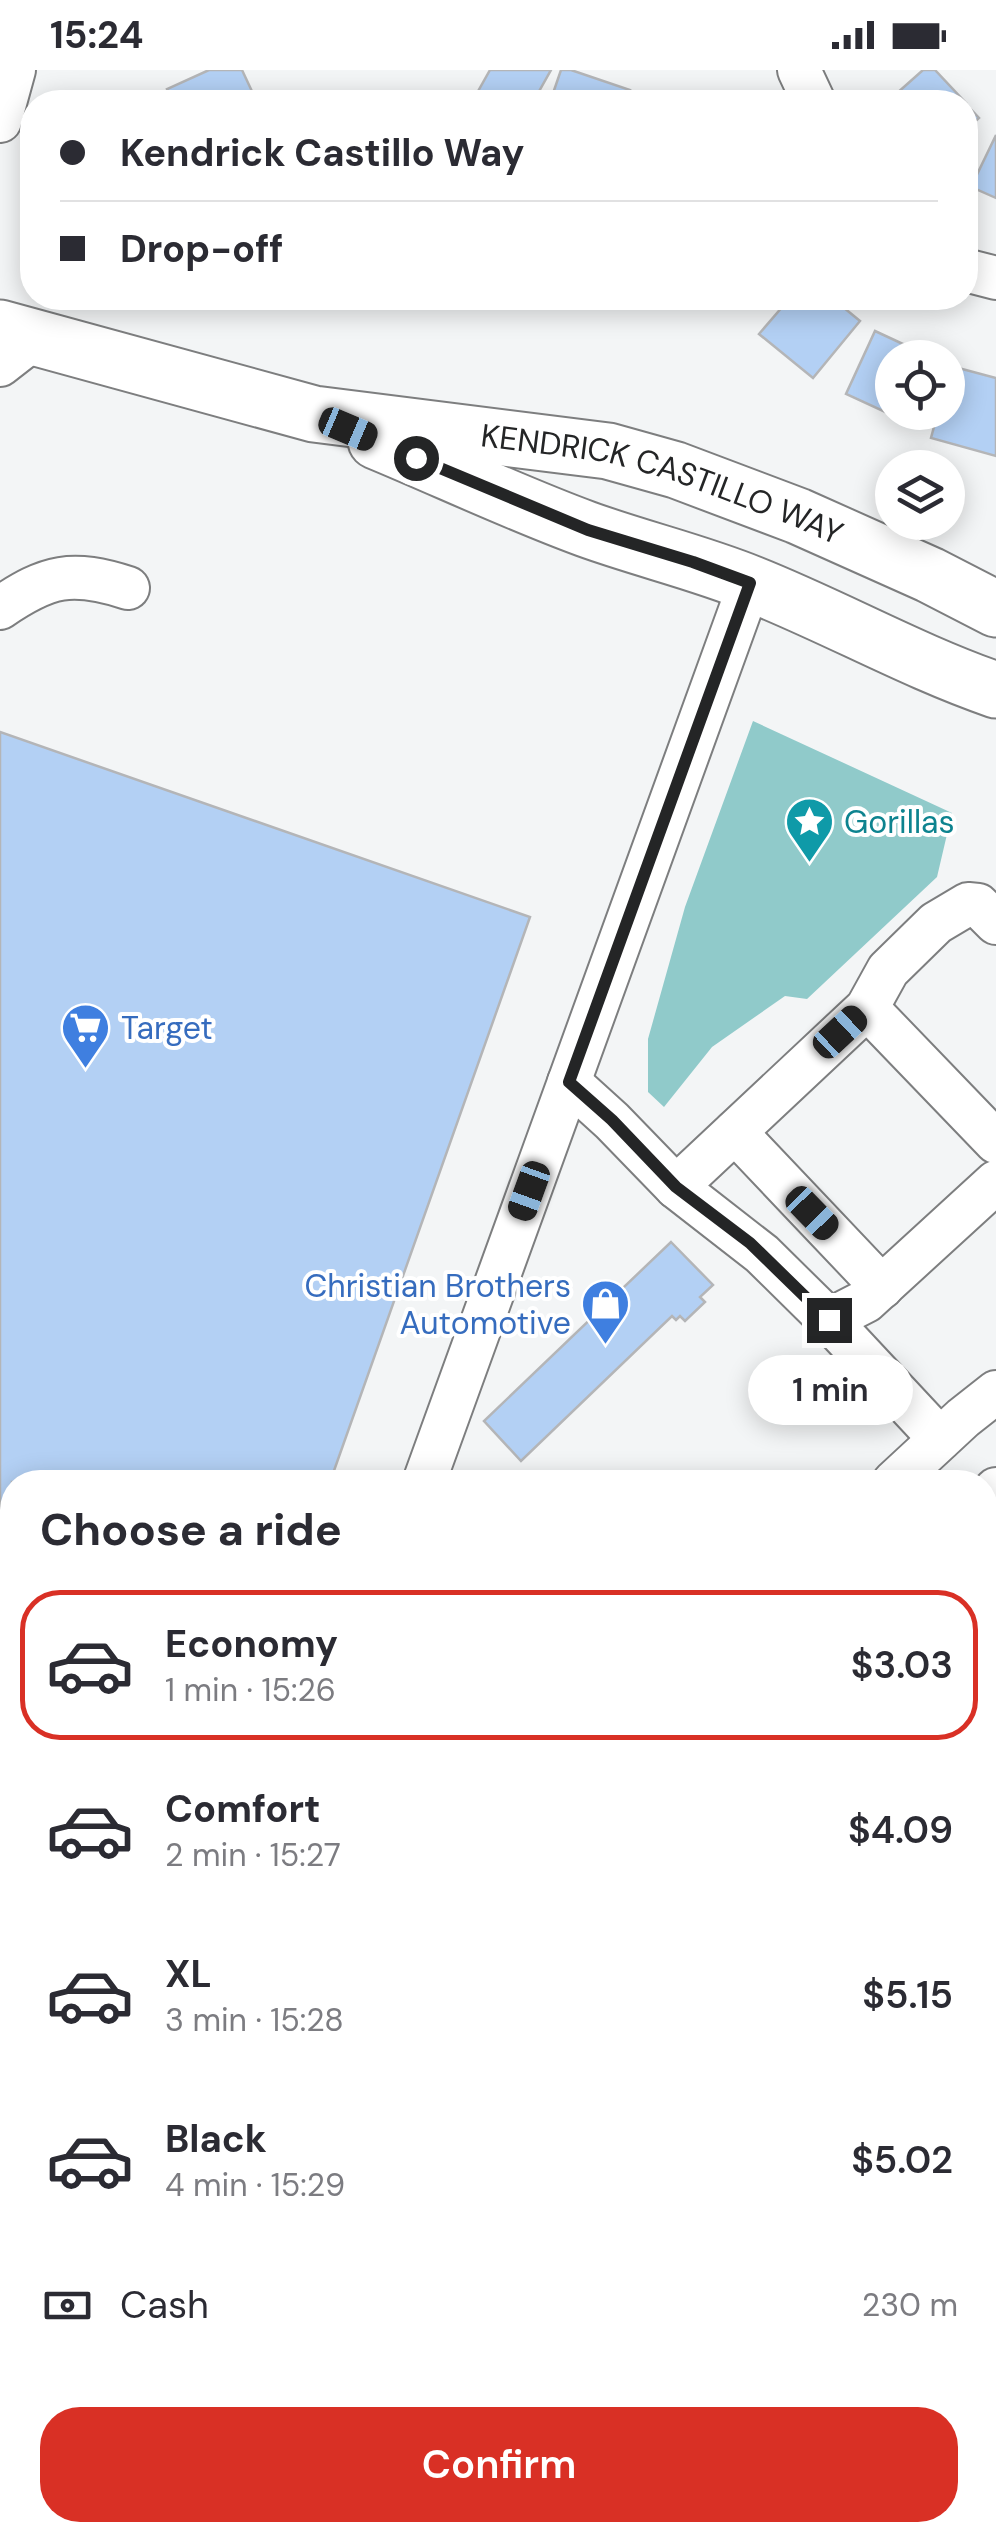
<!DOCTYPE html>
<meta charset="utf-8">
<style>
:root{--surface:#fff;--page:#f2f2f3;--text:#2b2b33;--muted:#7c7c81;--line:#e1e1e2;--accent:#d93025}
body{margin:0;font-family:"DM Sans",sans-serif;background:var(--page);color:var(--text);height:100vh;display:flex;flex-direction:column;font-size:38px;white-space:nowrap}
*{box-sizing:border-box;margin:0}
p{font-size:32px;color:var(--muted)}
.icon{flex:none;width:55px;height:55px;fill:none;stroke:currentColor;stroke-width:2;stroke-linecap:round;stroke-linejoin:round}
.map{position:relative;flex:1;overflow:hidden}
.side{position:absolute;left:0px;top:1400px;width:998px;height:1072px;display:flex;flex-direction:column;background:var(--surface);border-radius:40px 40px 0 0;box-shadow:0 5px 25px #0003}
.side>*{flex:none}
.top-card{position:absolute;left:20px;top:20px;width:958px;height:220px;border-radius:40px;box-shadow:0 5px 25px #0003;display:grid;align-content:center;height:220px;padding:0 40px;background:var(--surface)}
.controls{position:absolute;left:875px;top:270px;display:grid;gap:20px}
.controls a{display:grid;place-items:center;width:90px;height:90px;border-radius:50%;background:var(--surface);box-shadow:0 5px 25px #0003;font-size:50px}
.end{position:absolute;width:45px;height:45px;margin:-22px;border:12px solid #242526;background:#fff;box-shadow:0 0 0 5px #fff}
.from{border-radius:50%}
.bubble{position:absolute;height:70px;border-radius:35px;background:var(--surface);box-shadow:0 5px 25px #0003;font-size:32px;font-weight:600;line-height:70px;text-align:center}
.car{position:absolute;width:30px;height:60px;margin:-30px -15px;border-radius:12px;box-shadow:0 0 8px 2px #0007;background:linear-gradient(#222 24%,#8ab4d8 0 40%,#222 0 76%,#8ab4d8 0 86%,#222 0)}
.top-card b{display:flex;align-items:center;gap:35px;height:95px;font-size:38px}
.top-card b+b{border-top:2px solid var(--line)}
.top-card i{width:25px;height:25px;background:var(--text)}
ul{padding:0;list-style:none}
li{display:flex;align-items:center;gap:30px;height:150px;margin:0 20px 15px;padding:0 20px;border:5px solid transparent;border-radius:40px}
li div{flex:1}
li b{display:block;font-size:38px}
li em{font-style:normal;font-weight:600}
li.selected{border-color:var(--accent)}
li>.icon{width:90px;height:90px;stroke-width:1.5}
h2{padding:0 40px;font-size:45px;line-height:120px}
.pay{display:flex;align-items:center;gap:25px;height:110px;padding:0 40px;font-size:38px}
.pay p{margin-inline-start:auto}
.cta{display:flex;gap:20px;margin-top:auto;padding:20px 40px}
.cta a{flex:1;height:115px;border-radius:40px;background:var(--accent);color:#fff;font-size:40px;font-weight:600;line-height:115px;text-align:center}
.status{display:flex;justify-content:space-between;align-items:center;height:70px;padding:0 50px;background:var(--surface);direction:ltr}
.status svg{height:28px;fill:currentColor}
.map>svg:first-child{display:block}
.water{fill:#90caca}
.building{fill:#b3d0f4;stroke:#b4b5b7;stroke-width:2.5}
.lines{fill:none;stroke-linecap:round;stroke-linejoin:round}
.minor-casing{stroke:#7d7e7f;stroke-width:46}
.major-casing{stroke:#7d7e7f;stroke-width:59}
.minor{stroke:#fff;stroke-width:42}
.major{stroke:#fff;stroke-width:55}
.route{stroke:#242526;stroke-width:12}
.labels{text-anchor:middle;stroke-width:8;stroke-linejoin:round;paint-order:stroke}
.street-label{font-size:32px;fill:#242526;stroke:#fff}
.culture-label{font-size:32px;fill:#0d838f;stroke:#fff;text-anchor:start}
.shop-label{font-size:32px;fill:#366cbe;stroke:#fff;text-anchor:start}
</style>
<div class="status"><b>15:24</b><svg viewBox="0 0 49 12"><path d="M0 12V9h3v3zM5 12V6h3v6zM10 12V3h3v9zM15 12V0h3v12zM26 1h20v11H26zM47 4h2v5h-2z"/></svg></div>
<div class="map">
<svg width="996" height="2472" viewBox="0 0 996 2472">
<rect width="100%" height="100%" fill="#f3f5f6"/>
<path class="water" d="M753 651 952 743 937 807 807 929 785 926 712 977 664 1037 648 1022V969L685 837Z"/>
<g class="building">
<path d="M209 0H242L257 32H173L167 19Z"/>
<path d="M490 0H551L533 32H472Z"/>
<path d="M561 0H571L630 20 626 32H550Z"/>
<path d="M923 0H935L965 32H887Z"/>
<path d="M965 33 979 48 965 61Z"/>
<path d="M996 65V128L971 117Z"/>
<path d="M790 228H832L860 251 813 308 759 264Z"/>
<path d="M875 261 933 288H892V342H911L907 352 846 324Z"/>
<path d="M951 296 996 308V386L931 368 938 342H948V308Z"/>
<path d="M0 662 530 847 330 1412H12V1583L0 1579Z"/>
<path d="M671 1172 713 1215 700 1227 705 1232 685 1251 680 1246 676 1250 672 1246 521 1391 484 1351Z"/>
<path d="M996 1934V2472H697L686 2460H985V1937Z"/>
<path d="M582 2462 591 2472H571Z"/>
</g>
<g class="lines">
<defs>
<g id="minor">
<path d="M799 0 814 32"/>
<path d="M0 51 14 0"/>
<path d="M965 200 996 208"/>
<path d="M0 295 36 267"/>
<path d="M0 538C48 505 72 500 128 518"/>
<path d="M867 938 996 1072"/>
<path d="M569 1012 612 1051 676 1117 762 1184 829 1250 940 1369"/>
<path d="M735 1062 882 1217"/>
<path d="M676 1117 867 938 888 900 936 853 968 834 978 835 996 853"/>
<path d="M829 1250 866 1231 996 1112"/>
<path d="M424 1412 750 513"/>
<path d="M894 1412 963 1348 996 1322"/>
<path d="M985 1430 996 1419"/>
<path d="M0 1715 12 1719"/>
<path d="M985 1741 996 1753"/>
<path d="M0 2260 12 2249"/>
<path d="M0 2356 12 2347"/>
<path d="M261 2460 273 2472"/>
<path d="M106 2472 122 2460"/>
</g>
<g id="major">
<path id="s1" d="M0 258 314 344 608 381 676 400 798 446 930 505 996 539"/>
<path d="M376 371C446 400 515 433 586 459 641 479 698 492 752 514 835 547 912 591 996 620"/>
</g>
</defs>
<use href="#minor" class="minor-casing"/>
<use href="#major" class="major-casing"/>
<use href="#minor" class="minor"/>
<use href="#major" class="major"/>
</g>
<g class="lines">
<path class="route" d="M416 388 588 460 693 492 750 513 569 1012 612 1050 676 1117 750 1173 829 1250"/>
</g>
<defs>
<symbol id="sight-pin" viewBox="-11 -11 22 30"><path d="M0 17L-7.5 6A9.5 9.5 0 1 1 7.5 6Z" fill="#0f9aa8" stroke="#fff"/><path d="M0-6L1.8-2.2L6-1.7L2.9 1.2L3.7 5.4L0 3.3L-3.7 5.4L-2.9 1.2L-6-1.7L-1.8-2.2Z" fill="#fff"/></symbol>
<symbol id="supermarket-pin" viewBox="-11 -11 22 30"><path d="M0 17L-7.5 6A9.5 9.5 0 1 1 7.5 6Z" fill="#3f7fe0" stroke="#fff"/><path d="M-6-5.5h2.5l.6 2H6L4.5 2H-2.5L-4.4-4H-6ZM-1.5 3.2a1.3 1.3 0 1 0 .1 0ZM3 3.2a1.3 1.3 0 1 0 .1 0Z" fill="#fff"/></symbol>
<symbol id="shop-pin" viewBox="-11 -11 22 30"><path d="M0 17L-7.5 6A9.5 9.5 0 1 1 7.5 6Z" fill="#3f7fe0" stroke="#fff"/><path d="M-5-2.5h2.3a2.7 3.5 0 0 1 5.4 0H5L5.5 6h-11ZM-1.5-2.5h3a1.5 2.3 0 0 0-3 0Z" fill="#fff"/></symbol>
</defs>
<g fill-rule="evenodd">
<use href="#sight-pin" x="782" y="724" width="55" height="75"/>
<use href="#supermarket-pin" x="58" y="930" width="55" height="75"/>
<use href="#shop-pin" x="578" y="1206" width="55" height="75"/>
</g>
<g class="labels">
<g class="street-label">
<text dy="11" stroke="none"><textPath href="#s1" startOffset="682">KENDRICK CASTILLO WAY</textPath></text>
</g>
<g class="culture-label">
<text x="844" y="763">Gorillas</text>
</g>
<g class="shop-label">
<text x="121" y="969">Target</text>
<text x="571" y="1227" text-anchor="end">Christian Brothers<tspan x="571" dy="37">Automotive</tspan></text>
</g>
</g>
</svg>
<div class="controls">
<a><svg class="icon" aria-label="locate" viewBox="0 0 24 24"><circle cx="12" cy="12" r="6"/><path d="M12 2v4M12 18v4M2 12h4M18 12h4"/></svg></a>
<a><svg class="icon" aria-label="layers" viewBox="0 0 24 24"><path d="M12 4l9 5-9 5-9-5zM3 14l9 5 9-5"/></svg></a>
</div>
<i class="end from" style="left:416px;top:388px"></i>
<i class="end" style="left:829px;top:1250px"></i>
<div class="bubble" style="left:748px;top:1285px;width:165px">1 min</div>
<i class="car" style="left:348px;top:359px;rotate:113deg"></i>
<i class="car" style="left:840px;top:962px;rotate:47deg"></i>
<i class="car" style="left:529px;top:1121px;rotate:200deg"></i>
<i class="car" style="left:812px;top:1143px;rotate:136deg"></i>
<div class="top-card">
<b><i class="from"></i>Kendrick Castillo Way</b>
<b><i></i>Drop-off</b>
</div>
<section class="side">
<h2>Choose a ride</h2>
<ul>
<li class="selected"><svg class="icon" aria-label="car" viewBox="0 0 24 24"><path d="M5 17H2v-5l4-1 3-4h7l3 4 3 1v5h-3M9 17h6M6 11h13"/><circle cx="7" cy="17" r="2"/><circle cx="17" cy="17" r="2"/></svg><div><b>Economy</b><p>1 min · 15:26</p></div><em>$3.03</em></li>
<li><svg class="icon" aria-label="car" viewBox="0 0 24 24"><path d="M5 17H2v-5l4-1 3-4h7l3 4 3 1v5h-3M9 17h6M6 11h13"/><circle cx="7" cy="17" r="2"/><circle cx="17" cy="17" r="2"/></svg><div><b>Comfort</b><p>2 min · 15:27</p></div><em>$4.09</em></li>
<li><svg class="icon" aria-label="car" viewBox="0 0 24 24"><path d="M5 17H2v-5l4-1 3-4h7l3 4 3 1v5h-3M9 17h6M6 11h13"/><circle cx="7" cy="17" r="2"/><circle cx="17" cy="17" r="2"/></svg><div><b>XL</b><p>3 min · 15:28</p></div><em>$5.15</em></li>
<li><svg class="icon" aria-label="car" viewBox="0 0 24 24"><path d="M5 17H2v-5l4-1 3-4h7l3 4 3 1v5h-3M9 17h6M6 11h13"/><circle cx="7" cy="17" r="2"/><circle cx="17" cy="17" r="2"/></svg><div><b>Black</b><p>4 min · 15:29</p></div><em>$5.02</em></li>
</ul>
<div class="pay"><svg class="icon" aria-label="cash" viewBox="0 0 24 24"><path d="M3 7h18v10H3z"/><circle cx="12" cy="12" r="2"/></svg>Cash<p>230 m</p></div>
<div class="cta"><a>Confirm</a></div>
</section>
</div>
